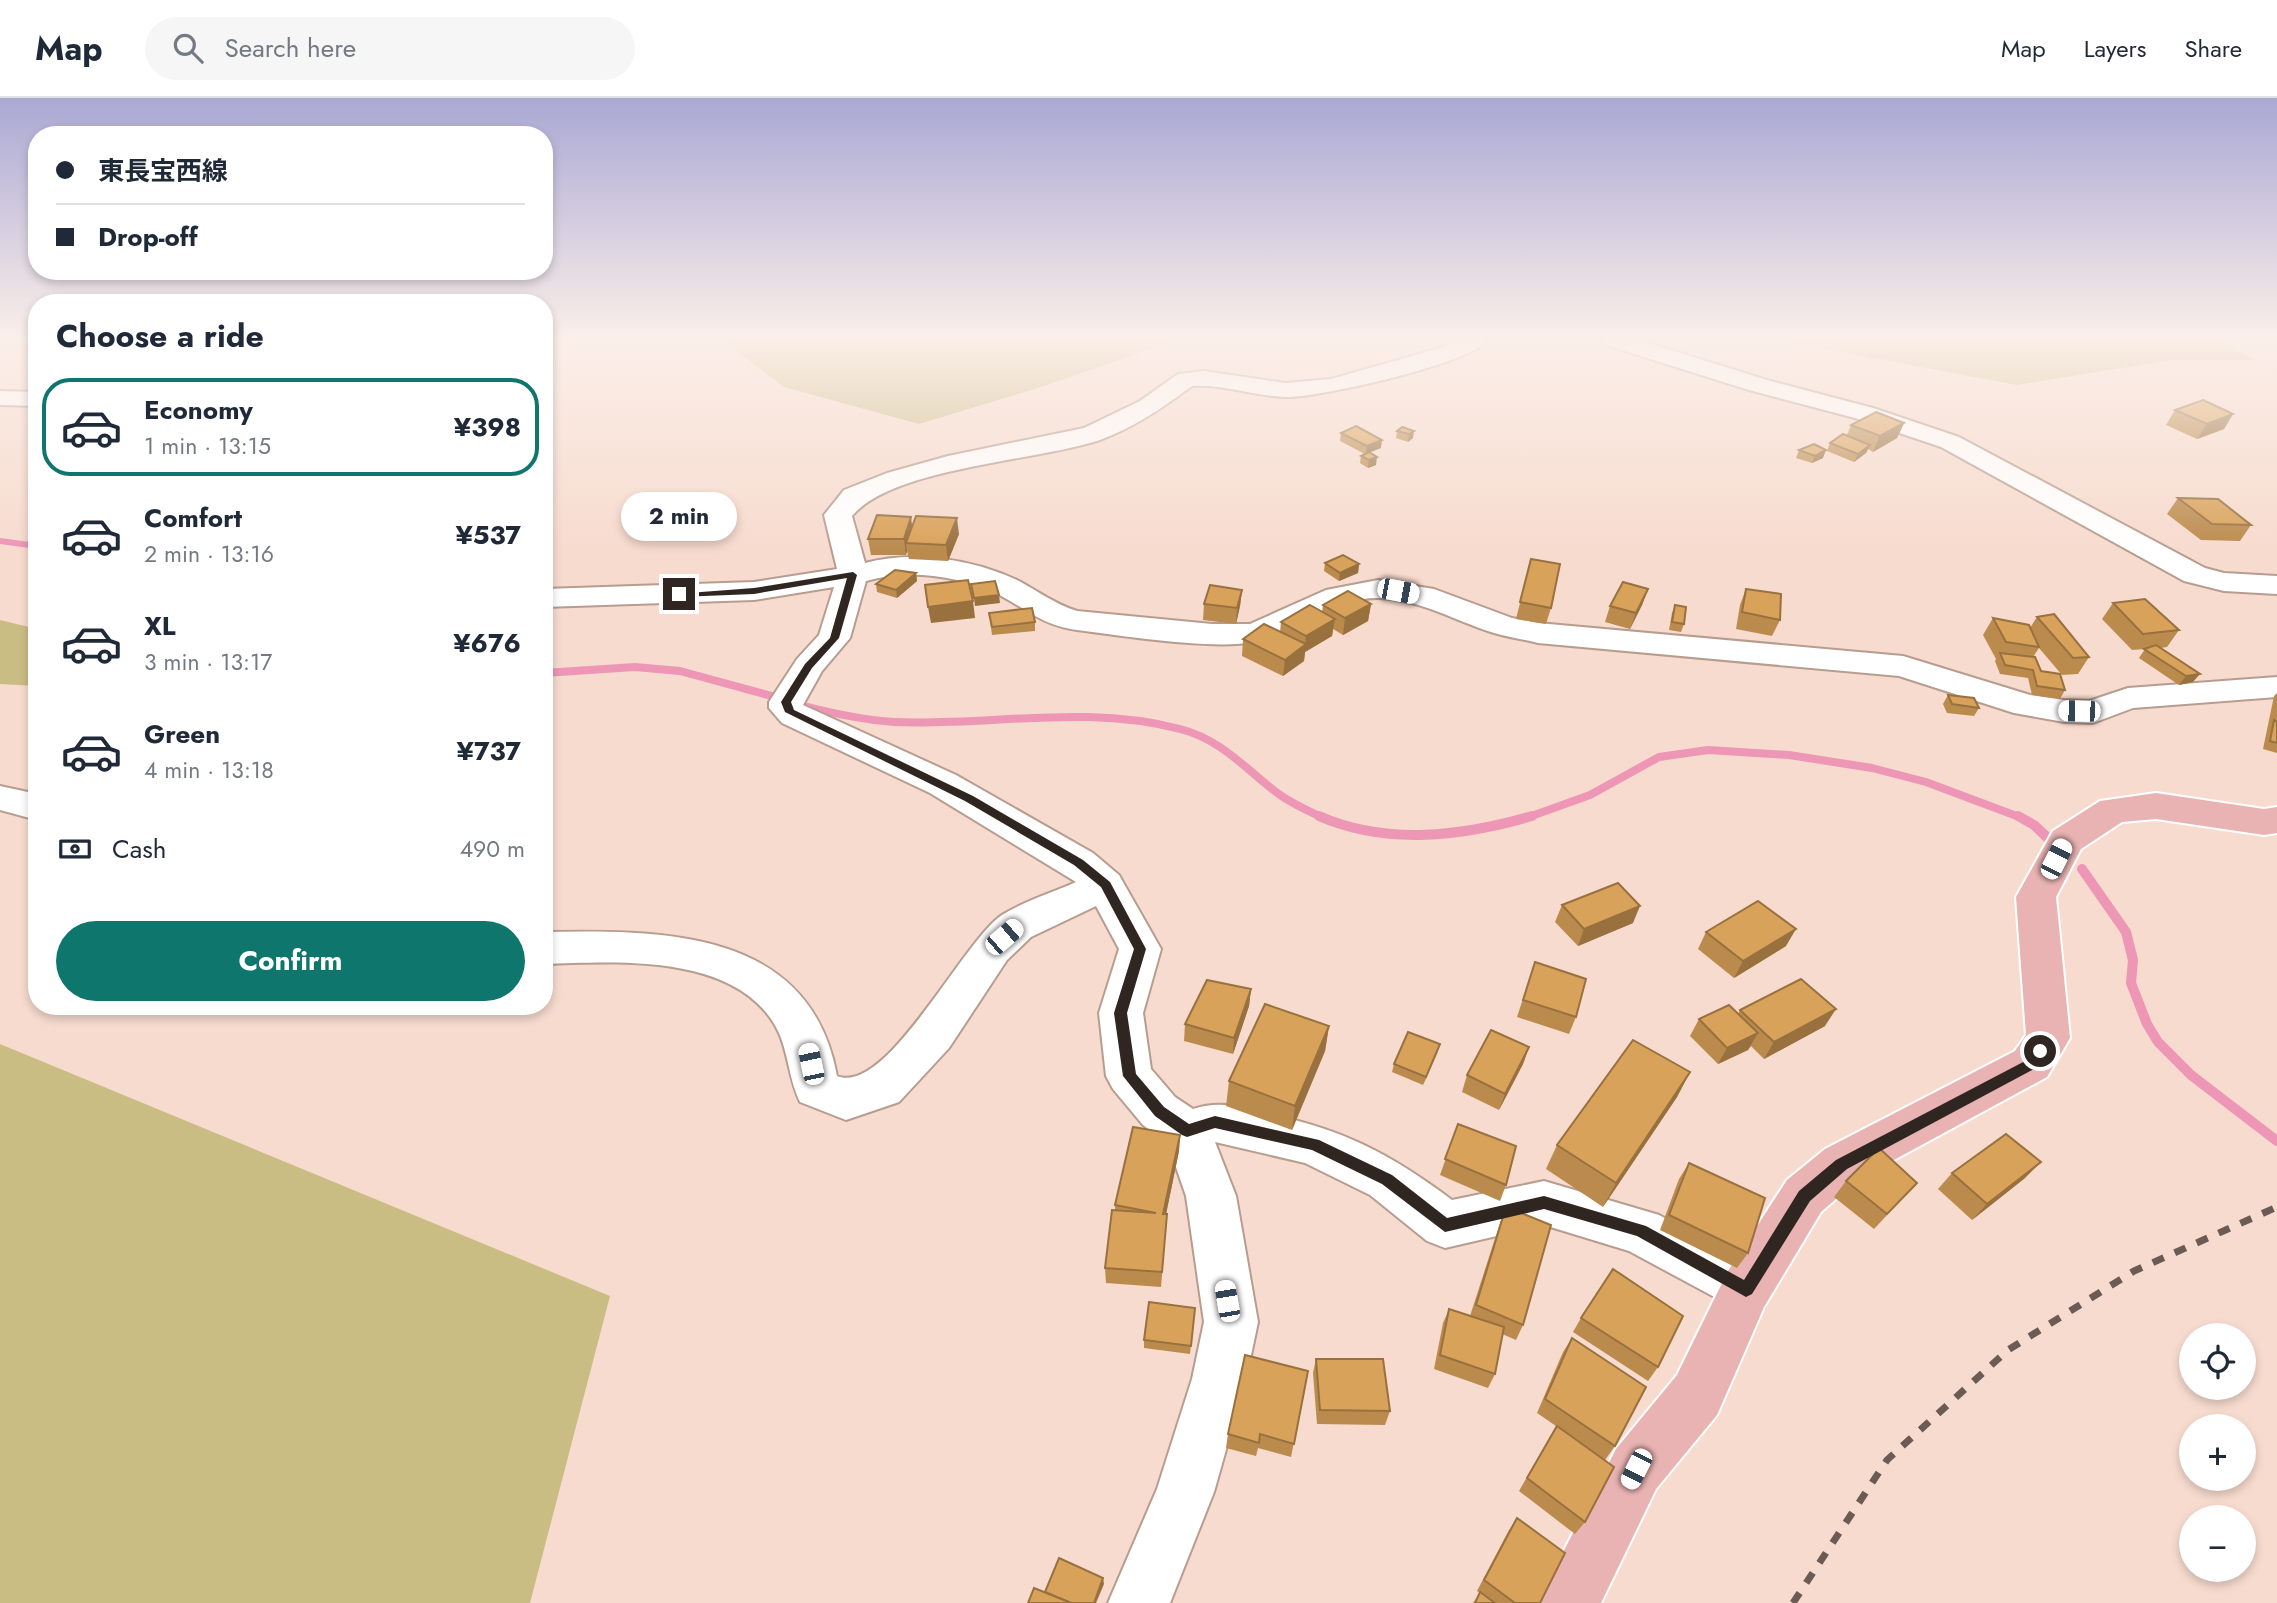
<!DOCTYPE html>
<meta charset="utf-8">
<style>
:root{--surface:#fff;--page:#f6f6f7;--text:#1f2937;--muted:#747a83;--line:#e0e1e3;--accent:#0f766e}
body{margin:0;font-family:Jost,"Noto Sans JP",sans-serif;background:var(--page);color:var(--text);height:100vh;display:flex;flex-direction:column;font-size:26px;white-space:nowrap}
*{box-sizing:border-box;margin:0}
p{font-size:23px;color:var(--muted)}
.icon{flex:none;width:38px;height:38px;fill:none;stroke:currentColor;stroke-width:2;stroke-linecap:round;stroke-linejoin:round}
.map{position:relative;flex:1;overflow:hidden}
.panel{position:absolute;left:28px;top:196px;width:525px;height:721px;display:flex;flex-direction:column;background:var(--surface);border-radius:28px;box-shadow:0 4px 10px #0003}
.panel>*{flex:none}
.hud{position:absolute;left:28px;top:28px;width:525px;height:154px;border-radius:28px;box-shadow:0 4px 10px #0003;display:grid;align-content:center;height:154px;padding:0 28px;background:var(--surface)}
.fabs{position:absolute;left:2179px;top:1225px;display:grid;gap:14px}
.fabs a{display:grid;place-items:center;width:77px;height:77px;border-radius:50%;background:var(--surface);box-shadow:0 4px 10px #0003;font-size:35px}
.end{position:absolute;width:32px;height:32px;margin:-16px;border:9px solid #302621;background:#fff;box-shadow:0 0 0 4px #fff}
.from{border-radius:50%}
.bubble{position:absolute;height:49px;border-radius:24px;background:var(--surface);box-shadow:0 4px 10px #0003;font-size:23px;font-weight:700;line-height:49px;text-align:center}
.car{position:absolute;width:21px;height:42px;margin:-21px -10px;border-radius:9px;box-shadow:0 0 5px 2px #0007;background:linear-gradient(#fff 24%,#345 0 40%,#fff 0 76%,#345 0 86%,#fff 0)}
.hud b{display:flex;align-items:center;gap:24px;height:66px;font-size:26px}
.hud b+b{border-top:2px solid var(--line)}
.hud i{width:18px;height:18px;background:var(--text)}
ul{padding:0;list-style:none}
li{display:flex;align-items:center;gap:21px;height:98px;margin:0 14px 10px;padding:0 14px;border:4px solid transparent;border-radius:28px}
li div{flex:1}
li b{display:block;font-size:26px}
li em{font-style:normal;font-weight:700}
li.active{border-color:var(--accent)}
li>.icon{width:63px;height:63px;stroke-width:1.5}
h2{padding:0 28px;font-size:32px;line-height:84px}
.pay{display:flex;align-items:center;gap:18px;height:77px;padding:0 28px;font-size:26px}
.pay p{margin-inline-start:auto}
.primary-button{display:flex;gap:14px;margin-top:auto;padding:14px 28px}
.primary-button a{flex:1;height:80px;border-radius:42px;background:var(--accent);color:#fff;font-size:28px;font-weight:700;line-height:80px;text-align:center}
header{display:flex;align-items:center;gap:42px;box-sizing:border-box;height:98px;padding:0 35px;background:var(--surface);border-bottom:2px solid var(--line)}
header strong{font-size:33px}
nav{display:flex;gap:38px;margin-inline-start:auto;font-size:24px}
.search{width:490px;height:63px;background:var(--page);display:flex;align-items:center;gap:18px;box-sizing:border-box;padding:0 24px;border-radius:38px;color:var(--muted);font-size:26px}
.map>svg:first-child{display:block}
.green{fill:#cabd84}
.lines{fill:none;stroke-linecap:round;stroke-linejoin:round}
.stream-far2{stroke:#ed96b6;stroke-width:6}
.stream-far1{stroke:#ed96b6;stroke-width:8}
.stream{stroke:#ed96b6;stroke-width:10}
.minor-casing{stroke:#b79d90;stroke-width:4}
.major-casing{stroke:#fff;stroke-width:4}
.minor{fill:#fff;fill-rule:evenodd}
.major{fill:#e8b3b2;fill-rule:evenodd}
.rail{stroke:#6b5b54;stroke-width:7;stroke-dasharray:12 12;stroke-linecap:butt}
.wall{fill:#bb8b4d}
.shaded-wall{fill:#98713f}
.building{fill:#d9a25a;stroke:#98713f;stroke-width:2}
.route{fill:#302621}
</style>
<header>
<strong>Map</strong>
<div class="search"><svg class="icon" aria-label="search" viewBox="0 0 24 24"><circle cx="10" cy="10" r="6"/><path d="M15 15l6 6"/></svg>Search here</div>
<nav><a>Map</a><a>Layers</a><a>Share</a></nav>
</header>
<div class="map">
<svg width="2277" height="1505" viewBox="0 0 2277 1505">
<rect width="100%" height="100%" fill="#f7dbce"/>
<g class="green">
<path d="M722 242H1176L1044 288 919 326 784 289Z"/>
<path d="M1776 242H2223L2255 262H2172L2017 287Z"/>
<path d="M0 522 37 531V588L0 586Z"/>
<path d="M0 946 610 1198 530 1505H0Z"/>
</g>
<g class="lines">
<path class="stream-far2" d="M0 443 37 448"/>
<g class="stream-far1">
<path d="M544 575 635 569 680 573 783 601"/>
<path d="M800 607C831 615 862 622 894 624 990 628 1085 606 1180 631 1220 641 1245 670 1276 694 1290 705 1307 712 1323 720"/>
<path d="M1526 720 1590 697 1659 659 1708 652 1789 657 1872 670 1926 684 2022 720"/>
</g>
<g class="stream">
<path d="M1319 718C1387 748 1463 738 1532 718"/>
<path d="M2018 718 2034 727 2051 743"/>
<path d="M2082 771 2126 834 2133 862 2131 885 2147 926 2158 944 2191 977 2277 1043"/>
</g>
<defs>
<g id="minor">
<path d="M1457 242H1487C1471 266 1320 299 1288 299 1256 299 1224 286 1192 288 1164 309 1133 330 1100 342 1038 363 893 369 852 418L865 465C913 452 974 461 1019 483 1039 494 1055 506 1077 513L1212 526H1250L1326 492 1378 482 1434 491 1512 520 1538 525 1903 558 2030 597 2064 602 2089 603 2128 590 2277 579V599L2133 610 2093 625 2064 624 2014 615 1899 578 1538 545C1523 541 1506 539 1491 534 1454 522 1420 502 1380 500 1335 498 1299 537 1256 544 1210 552 1125 538 1077 532 1040 527 1025 509 995 495 955 477 908 471 866 483L850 540 822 573 803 607 956 677 1093 755 1119 777 1161 851 1143 915 1151 971 1175 999 1193 1011C1221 1002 1237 1009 1265 1015 1342 1031 1389 1055 1452 1102L1544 1083 1659 1117 1764 1173 1772 1191 1764 1209 1746 1216 1629 1153 1544 1127 1445 1150 1427 1143 1370 1097 1305 1065 1215 1044 1236 1098 1258 1224 1246 1281 1214 1394 1170 1505H1108L1157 1391 1192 1281 1204 1224 1186 1098 1168 1046 1143 1027 1113 991 1106 978 1099 915 1119 851 1096 808 1031 839 1007 862 949 950 899 1004 846 1022 800 1004C787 977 789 949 773 924 729 855 614 864 544 866V834C664 832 810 831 837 978 887 998 962 844 1002 817 1024 803 1052 795 1076 784L930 695 782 625 769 610V604L797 561 819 537 834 489 754 502 544 509V491L754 484 837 471 824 417 844 392 887 375 948 358 1084 330 1140 303 1178 276 1204 273 1286 285 1331 281 1440 250Z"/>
<path d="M1603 242H1639L1767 282 1873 310 1959 339 2205 470 2224 475 2277 478V496L2224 493 2184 483 1941 349 1855 320 1749 292 1606 247Z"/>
<path d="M0 293 37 294V308L0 307Z"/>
<path d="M0 688 37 696V722L0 712Z"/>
</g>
<path id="major" d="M2156 695 2264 711 2277 709V735L2264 737 2156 721 2122 724 2081 751 2056 799 2070 940 2047 979 1859 1081 1821 1114 1764 1209 1717 1317 1656 1391 1601 1505H1537L1616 1351 1677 1277 1728 1173 1787 1082 1825 1051 2015 953 2026 937 2016 799 2053 733 2100 703Z"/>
</defs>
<use href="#minor" class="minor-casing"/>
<use href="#major" class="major-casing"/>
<use href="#minor" class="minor"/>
<use href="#major" class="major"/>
<path class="rail" d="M1793 1505 1887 1362 2008 1252 2134 1173 2277 1109"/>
</g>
<g class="wall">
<path d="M2175 312 2233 316 2224 331 2197 341 2166 327Z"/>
<path d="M1904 325 1897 340 1873 354 1868 351 1866 355 1854 364 1827 353 1830 345 1847 337 1851 327Z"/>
<path d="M1402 329 1413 340 1408 344 1396 340 1397 333Z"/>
<path d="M1341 335 1381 350 1369 354 1376 367 1368 370 1360 365 1361 358 1365 356 1340 343Z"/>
<path d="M1799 352 1823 360 1812 365 1796 360Z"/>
<path d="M2178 400 2251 427 2240 443 2201 442 2167 416Z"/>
<path d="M912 427 959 436 948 463 909 461 907 453 906 457H871L868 441Z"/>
<path d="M1531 461 1551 510 1546 526 1516 521Z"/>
<path d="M1325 465 1359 466 1358 475 1339 483 1324 473Z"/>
<path d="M916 475 917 483 897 500 877 494 876 486Z"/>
<path d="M1648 491 1642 507 1630 531 1605 524 1610 508Z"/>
<path d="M1746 491 1780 522 1772 538 1736 531 1740 507Z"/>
<path d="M1242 492 1240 508 1236 526 1203 522 1204 506Z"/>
<path d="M2113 505 2179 532 2167 549 2161 550 2193 584 2179 587 2139 560 2145 551 2132 552 2102 521Z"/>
<path d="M1371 506 1368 523 1343 537 1333 531 1332 538 1305 554 1304 563 1283 578 1242 558 1243 541 1280 534 1281 524 1322 514 1323 507Z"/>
<path d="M1675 507 1684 526 1681 534 1669 532 1672 515Z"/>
<path d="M989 515 1035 524V533L992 537Z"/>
<path d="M2037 519 2089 559 2078 576 2062 577 2039 550 2033 559 2041 573 2065 592 2060 601 2032 597 2028 580 2000 576 1995 563 1996 561 1983 537 1993 520 2030 530Z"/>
<path d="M2277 595V655L2263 651 2274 598Z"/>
<path d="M1948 597 1979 610 1974 618 1947 615 1943 606Z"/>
<path d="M1562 807 1633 825 1578 848 1555 824Z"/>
<path d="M1706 834 1786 848 1734 880 1698 851Z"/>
<path d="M1535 864 1576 919 1569 936 1517 919Z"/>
<path d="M1251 891 1249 908 1233 956 1184 943 1185 926Z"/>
<path d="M1740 912 1825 928 1764 961 1751 948 1748 952 1718 966 1690 938 1699 921 1738 916Z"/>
<path d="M1329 928 1325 953 1292 1032 1226 1008 1229 983Z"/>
<path d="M1440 946 1437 955 1423 987 1392 974 1394 966Z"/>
<path d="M1529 949 1523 966 1499 1012 1462 994 1467 977Z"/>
<path d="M1690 974 1677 999 1603 1109 1546 1071 1557 1047Z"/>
<path d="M1458 1026 1506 1087 1500 1103 1440 1077Z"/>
<path d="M1180 1037 1179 1053 1166 1116V1131L1161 1189 1106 1185 1105 1170 1115 1112V1107Z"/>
<path d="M1689 1065 1748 1155 1737 1170 1660 1132 1679 1081Z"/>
<path d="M1952 1075 2025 1080 1972 1122 1938 1091Z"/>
<path d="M1846 1083 1917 1085 1874 1131 1834 1099Z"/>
<path d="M1506 1109 1523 1227 1516 1242 1502 1236 1495 1276 1488 1290 1434 1271 1443 1225 1449 1211 1470 1218 1500 1125Z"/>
<path d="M1195 1210 1190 1256 1144 1250V1242Z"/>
<path d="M1581 1220 1658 1269 1648 1283 1573 1234Z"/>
<path d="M1572 1240 1615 1348 1605 1362 1575 1341 1585 1424 1575 1436 1519 1393 1556 1328 1537 1315 1563 1254Z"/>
<path d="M1316 1261 1390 1313 1385 1327 1317 1326 1313 1275Z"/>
<path d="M1308 1273 1291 1359 1258 1350 1256 1358 1226 1350 1228 1336Z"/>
<path d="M1517 1420 1540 1505H1473L1480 1495 1477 1493 1509 1432Z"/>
</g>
<g class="shaded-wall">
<path d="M2233 316 2224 331 2197 341 2207 326Z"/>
<path d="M1904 325 1897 340 1873 354 1880 338Z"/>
<path d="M1414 333 1413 340 1408 344 1409 336Z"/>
<path d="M1382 342 1381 350 1366 356 1367 348Z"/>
<path d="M1870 347 1866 355 1854 364 1858 356Z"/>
<path d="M1826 352 1823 360 1812 365 1815 358Z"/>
<path d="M1377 359 1376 367 1368 370 1369 362Z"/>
<path d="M911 419 913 435 906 445 907 453 906 457 904 441Z"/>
<path d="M957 420 959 436 948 463 946 447Z"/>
<path d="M547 440 553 456 544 467V444Z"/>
<path d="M1359 466 1358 475 1339 483 1340 475Z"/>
<path d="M916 475 917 483 897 500 896 492Z"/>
<path d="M1648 491 1642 507 1630 531 1636 515Z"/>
<path d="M1242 492 1240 508 1236 526 1237 510Z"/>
<path d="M999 497 1000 505 975 508 974 500Z"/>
<path d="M973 503 975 520 931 525 928 509Z"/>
<path d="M1371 506 1368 523 1343 537 1345 520Z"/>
<path d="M1335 521 1332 538 1305 554 1304 563 1283 578 1285 562 1305 547 1306 538Z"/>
<path d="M2200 576 2193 584 2179 587 2186 578Z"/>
<path d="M1640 808 1633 825 1578 848 1584 831Z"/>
<path d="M1796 831 1786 848 1734 880 1743 863Z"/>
<path d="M1251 891 1249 908 1233 956 1234 940Z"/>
<path d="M1836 911 1825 928 1764 961 1774 944Z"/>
<path d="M1329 928 1325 953 1292 1032 1295 1008Z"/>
<path d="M1758 935 1748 952 1718 966 1727 950Z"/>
<path d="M1440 946 1437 955 1423 987 1426 979Z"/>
<path d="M1529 949 1523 966 1499 1012 1505 996Z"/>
<path d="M1690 974 1677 999 1603 1109 1616 1085Z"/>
<path d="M1180 1037 1179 1053 1163 1131V1116Z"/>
<path d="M2041 1064 2025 1080 1972 1122 1987 1106Z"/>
<path d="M1103 1480 1104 1486 1096 1505H1094Z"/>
</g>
<g class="building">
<path d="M2203 302 2233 316 2207 326 2175 312Z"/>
<path d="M1876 314 1904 325 1880 338 1851 327Z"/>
<path d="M1356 328 1382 342 1367 348 1341 335Z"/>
<path d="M1402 329 1414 333 1409 336 1397 333Z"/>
<path d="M1843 336 1870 347 1858 356 1830 345Z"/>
<path d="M1814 346 1826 352 1815 358 1799 352Z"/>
<path d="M1369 354 1377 359 1369 362 1361 358Z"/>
<path d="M2178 400 2218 401 2251 427 2212 426Z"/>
<path d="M877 417 911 419 904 441H868Z"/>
<path d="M916 418 957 420 946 447 906 445Z"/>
<path d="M1343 457 1359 466 1340 475 1325 465Z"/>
<path d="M1531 461 1560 466 1551 510 1520 504Z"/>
<path d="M895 472 916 475 896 492 876 486Z"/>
<path d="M968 482 973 503 928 509 925 487Z"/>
<path d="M995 483 999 497 974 500 971 486Z"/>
<path d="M1623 484 1648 491 1636 515 1610 508Z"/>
<path d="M1210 487 1242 492 1237 510 1204 506Z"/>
<path d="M1746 491 1781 496 1780 522 1742 514Z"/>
<path d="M1348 493 1371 506 1345 520 1323 507Z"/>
<path d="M2145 501 2179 532 2143 536 2113 505Z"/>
<path d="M1310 507 1335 521 1306 538 1281 524Z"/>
<path d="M1675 507 1686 509 1684 526 1672 524Z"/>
<path d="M1032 510 1035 524 992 529 989 515Z"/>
<path d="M2054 516 2089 559 2073 560 2037 519Z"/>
<path d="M1993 520 2029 527 2039 549 2006 544Z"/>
<path d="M1264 526 1306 546 1285 562 1243 541Z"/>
<path d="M2156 547 2200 576 2186 578 2144 551Z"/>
<path d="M2000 555 2035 559 2041 573 2060 576 2065 592 2037 588 2033 572 2005 567Z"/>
<path d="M1948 597 1974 600 1979 610 1952 606Z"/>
<path d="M2274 622 2277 624V645L2270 643Z"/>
<path d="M1618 785 1640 808 1584 831 1562 807Z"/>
<path d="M1758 803 1796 831 1743 863 1706 834Z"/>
<path d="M1535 864 1586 881 1576 919 1523 902Z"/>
<path d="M1801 881 1836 911 1774 944 1740 912Z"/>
<path d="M1207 882 1251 891 1234 940 1185 926Z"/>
<path d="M1265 906 1329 928 1295 1008 1229 983Z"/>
<path d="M1729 907 1758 935 1727 950 1699 921Z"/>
<path d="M1491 932 1529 949 1505 996 1467 977Z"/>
<path d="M1408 934 1440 946 1426 979 1394 966Z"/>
<path d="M1633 942 1690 974 1616 1085 1557 1047Z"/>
<path d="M1458 1026 1516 1048 1506 1087 1445 1061Z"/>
<path d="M1133 1029 1180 1037 1163 1116H1167L1162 1174 1105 1170 1112 1112 1156 1115 1115 1107Z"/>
<path d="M2006 1036 2041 1064 1987 1106 1952 1075Z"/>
<path d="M1879 1050 1917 1085 1887 1116 1846 1083Z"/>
<path d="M1689 1065 1765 1100 1748 1155 1669 1117Z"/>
<path d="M1506 1109 1551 1127 1523 1227 1476 1207Z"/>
<path d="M1613 1171 1683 1218 1658 1269 1581 1220Z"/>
<path d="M1149 1204 1195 1210 1191 1248 1144 1242Z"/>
<path d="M1449 1211 1504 1229 1495 1276 1440 1257Z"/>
<path d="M1572 1240 1646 1289 1615 1348 1545 1301Z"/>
<path d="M1245 1257 1308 1273 1294 1346 1260 1336 1259 1345 1228 1336Z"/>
<path d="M1316 1261H1383L1390 1313 1320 1312Z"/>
<path d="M1557 1328 1614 1369 1585 1424 1527 1380Z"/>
<path d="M1517 1420 1565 1455 1540 1505H1515L1484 1482Z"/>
<path d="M1059 1460 1103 1480 1094 1505H1071L1045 1494Z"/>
<path d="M1034 1490 1071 1505H1028Z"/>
<path d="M1480 1494 1495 1505H1475Z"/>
</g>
<linearGradient id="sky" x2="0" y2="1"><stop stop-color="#aaa8d4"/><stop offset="0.53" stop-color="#fbefe9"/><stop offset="1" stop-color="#fbefe9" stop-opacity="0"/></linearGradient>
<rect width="2277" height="453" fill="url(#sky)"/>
<path class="route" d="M853 474 857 477 839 540 812 570 791 604 794 612 973 698 1083 762 1110 784 1146 851 1127 915 1136 976 1164 1009 1189 1026 1215 1018 1319 1042 1392 1077 1447 1120 1544 1098 1646 1128 1744 1182 1799 1093 1836 1062 2027 962 2040 948 2046 953 2036 970 1847 1071 1810 1103 1752 1196 1746 1199 1637 1138 1544 1111 1445 1134 1382 1086 1312 1052 1215 1030 1187 1039 1182 1037 1155 1018 1123 978 1114 915 1134 851 1101 789 1074 767 965 703 785 614 781 604 805 566 830 540 847 480 754 496 679 499 675 496 754 490Z"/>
</svg>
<div class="fabs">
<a><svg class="icon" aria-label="locate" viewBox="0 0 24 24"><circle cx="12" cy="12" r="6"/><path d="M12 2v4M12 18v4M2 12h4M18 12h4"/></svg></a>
<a>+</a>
<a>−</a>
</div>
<i class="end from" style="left:2040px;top:953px"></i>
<i class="end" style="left:679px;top:496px"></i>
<div class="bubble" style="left:621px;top:394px;width:116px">2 min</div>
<i class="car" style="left:1398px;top:493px;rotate:101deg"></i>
<i class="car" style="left:2079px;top:613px;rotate:271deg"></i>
<i class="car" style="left:2056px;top:761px;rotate:27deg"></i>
<i class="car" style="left:1004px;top:839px;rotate:49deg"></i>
<i class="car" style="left:811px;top:966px;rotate:348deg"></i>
<i class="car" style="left:1227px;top:1203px;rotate:350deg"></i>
<i class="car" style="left:1636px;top:1371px;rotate:207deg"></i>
<div class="hud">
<b><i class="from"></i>東長宝西線</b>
<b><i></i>Drop-off</b>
</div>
<section class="panel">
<h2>Choose a ride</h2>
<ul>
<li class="active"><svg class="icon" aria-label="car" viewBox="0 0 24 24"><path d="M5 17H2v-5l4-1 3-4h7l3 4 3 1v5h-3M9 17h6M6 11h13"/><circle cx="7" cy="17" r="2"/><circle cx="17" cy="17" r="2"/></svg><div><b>Economy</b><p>1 min · 13:15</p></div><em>¥398</em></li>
<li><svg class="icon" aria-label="car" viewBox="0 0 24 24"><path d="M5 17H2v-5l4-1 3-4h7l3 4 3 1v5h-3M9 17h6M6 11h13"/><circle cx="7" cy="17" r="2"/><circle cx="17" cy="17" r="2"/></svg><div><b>Comfort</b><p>2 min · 13:16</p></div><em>¥537</em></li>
<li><svg class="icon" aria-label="car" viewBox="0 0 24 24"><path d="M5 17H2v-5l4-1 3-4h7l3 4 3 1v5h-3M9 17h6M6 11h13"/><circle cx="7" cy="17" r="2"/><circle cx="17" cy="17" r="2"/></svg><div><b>XL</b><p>3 min · 13:17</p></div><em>¥676</em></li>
<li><svg class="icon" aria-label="car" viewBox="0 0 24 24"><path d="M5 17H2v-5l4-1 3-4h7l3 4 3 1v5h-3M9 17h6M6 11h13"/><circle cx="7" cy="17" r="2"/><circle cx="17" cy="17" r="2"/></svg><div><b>Green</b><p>4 min · 13:18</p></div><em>¥737</em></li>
</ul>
<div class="pay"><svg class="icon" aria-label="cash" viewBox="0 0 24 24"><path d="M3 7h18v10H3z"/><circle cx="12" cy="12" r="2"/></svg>Cash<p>490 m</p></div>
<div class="primary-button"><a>Confirm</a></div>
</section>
</div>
